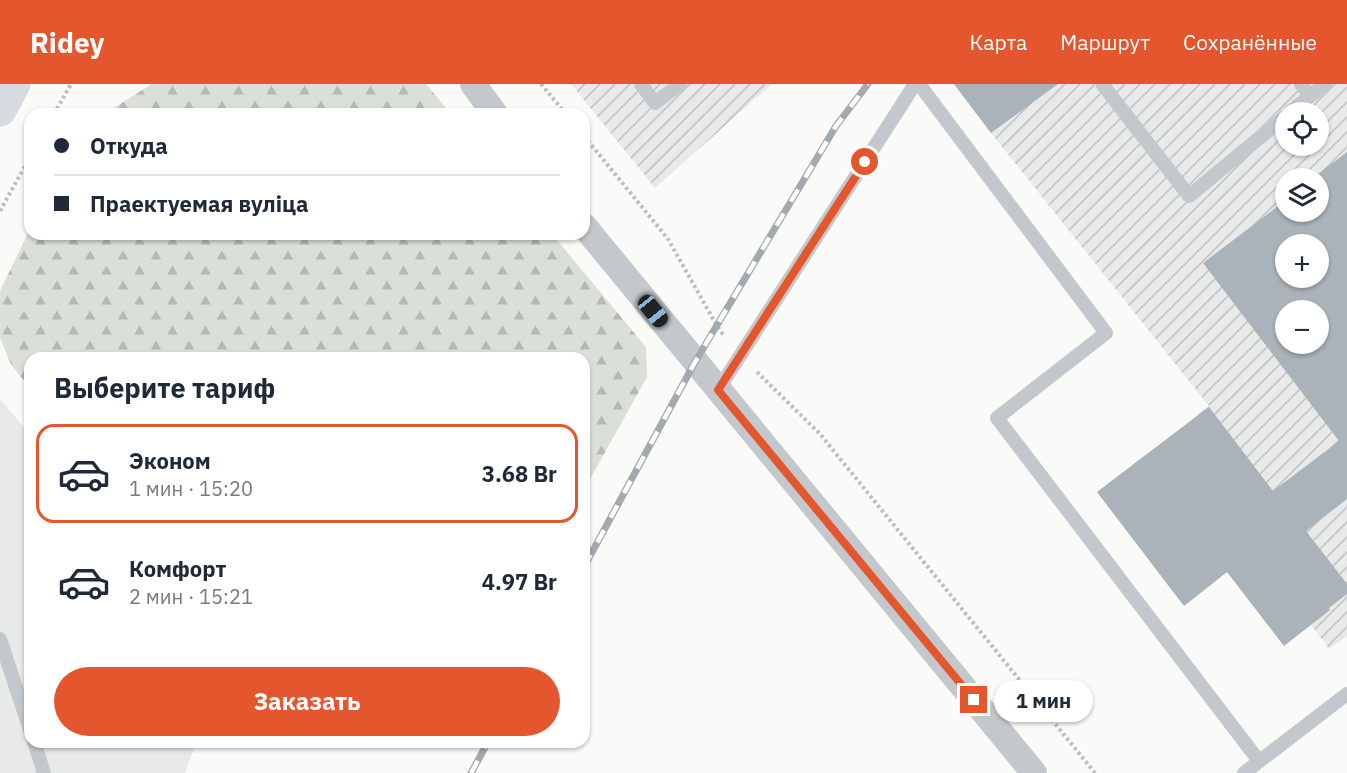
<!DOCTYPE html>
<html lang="ru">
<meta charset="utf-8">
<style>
:root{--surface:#fff;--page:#f2f2f3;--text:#1f2937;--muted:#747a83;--line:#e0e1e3;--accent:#e4572e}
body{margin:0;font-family:"IBM Plex Sans",sans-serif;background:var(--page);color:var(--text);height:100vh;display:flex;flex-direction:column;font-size:22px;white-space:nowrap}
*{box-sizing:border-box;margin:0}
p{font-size:20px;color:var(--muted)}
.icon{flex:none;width:33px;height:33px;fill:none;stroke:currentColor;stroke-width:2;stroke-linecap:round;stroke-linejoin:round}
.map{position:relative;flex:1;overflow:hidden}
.details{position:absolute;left:24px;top:268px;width:566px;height:396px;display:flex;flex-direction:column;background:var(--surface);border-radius:18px;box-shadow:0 2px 4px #0004}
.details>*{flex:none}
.hud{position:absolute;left:24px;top:24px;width:566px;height:132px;border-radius:18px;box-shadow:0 2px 4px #0004;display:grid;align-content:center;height:132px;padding:0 30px;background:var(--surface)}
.fabs{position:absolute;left:1275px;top:18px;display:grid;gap:12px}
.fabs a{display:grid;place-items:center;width:54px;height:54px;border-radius:50%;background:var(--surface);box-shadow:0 2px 4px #0004;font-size:30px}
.end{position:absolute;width:27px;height:27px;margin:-14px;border:8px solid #e4572e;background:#fff;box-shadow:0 0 0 3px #fff}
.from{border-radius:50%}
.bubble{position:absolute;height:42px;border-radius:21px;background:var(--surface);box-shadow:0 2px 4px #0004;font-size:20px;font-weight:700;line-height:42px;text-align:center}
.car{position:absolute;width:18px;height:36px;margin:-18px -9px;border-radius:8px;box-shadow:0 0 4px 2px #0007;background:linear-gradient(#222 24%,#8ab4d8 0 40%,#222 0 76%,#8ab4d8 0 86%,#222 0)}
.hud b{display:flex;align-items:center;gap:21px;height:57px;font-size:22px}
.hud b+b{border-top:2px solid var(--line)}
.hud i{width:15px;height:15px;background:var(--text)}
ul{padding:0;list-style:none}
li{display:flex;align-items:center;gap:18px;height:99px;margin:0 12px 9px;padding:0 18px;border:3px solid transparent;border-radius:18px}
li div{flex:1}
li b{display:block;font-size:22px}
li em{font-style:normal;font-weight:700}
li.on{border-color:var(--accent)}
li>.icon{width:54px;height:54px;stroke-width:1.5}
h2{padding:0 30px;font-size:27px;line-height:72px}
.primary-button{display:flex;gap:12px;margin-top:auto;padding:12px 30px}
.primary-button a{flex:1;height:69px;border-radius:36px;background:var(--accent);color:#fff;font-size:24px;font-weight:700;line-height:69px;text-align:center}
header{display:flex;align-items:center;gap:36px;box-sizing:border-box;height:84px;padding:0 30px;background:var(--accent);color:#fff}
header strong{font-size:28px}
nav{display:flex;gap:33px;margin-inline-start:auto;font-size:21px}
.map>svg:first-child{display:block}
.built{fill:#e8e9e9}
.industrial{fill:url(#industrial-furrows);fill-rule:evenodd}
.forest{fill:url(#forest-firs)}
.building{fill:#aab3b9;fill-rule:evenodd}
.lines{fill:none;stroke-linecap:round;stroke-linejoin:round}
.path{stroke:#bbbfc2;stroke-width:4;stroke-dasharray:3 3;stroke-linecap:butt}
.service{stroke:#c3c8cc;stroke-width:14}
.minor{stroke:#c3c8cc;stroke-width:26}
.primary{stroke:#d6dbdf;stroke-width:33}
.rail-casing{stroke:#a2aab0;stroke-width:7}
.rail{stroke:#fff;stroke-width:4.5;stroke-dasharray:14;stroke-linecap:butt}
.route{stroke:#e4572e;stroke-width:8}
</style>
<header>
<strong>Ridey</strong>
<nav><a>Карта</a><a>Маршрут</a><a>Сохранённые</a></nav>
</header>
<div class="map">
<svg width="1347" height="689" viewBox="0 0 1347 689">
<defs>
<pattern id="industrial-furrows" width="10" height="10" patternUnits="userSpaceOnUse" patternTransform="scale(1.5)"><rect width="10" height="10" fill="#e8e9e9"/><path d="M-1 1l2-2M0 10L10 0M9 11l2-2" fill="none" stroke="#c0c1c2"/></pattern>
<pattern id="forest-firs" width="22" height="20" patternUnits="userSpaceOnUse" patternTransform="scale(1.5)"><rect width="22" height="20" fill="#dadfd7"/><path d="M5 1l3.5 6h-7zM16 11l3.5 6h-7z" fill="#b4b9b4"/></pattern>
</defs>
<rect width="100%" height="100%" fill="#fafaf8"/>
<path class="built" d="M0 315 30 350V658L196 659 185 689H0Z"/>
<g class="industrial">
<path d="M571 0H772L655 104Z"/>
<path d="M954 0H1347V552L1329 565 1311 541 1227 488 1184 522 1097 408 1209 322 991 49ZM1286 28H1318V62H1286ZM1286 94H1318V128H1286ZM1286 160H1318V194H1286ZM1286 226H1318V260H1286Z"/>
</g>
<g class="forest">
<path d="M152 0H426L451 30H104Z"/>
<path d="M30 145V150H552L646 263 647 293 584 406V274H30V305L11 280 0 254V207Z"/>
</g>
<g class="building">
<path d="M954 0H1058L991 49Z"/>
<path d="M1347 68V415L1306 447 1347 500V510L1329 524 1330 526 1284 562 1227 488 1184 522 1097 408 1209 323 1273 407 1339 357 1203 179 1286 116V128H1318V94H1313ZM1286 160H1318V194H1286ZM1286 226H1318V260H1286Z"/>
</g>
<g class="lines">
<g class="path">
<path d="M541 0 566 30"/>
<path d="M54 30 71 0"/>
<path d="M584 52 668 155 717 242 724 252"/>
<path d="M0 127 30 73"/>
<path d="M757 288 820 350 1095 689"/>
</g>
<g class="service">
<path d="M641 0 655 19 680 0"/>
<path d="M919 0 1106 249 997 334 1259 677"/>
<path d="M1104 0 1103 1 1189 112 1286 32"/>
<path d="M1301 0 1310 12"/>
<path d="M1290 28 1325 0"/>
<path d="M718 306 915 0"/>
<path d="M0 555 30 646"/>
<path d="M34 658 44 689"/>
<path d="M1244 689 1347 610"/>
</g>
<g class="minor">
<path d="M473 0 495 30"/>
<path d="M584 142 1034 689"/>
</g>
<path class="primary" d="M0 26 14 0"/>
<defs>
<g id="rail">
<path d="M584 483 695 278 836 42 868 0"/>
<path d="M471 689 488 658"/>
</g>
</defs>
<use href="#rail" class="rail-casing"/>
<use href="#rail" class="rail"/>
</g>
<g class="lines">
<path class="route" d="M865 78 718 306 974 616"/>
</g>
</svg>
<div class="fabs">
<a><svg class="icon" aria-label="locate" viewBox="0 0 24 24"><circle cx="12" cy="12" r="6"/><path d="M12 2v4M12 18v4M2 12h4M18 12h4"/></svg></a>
<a><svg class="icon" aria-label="layers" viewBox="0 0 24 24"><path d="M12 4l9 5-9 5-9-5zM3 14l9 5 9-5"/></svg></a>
<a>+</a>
<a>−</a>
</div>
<i class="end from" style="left:865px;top:78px"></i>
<i class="end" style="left:974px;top:616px"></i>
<div class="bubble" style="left:994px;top:596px;width:99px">1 мин</div>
<i class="car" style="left:653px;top:227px;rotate:141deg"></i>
<div class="hud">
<b><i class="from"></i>Откуда</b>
<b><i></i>Праектуемая вуліца</b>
</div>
<section class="details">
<h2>Выберите тариф</h2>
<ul>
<li class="on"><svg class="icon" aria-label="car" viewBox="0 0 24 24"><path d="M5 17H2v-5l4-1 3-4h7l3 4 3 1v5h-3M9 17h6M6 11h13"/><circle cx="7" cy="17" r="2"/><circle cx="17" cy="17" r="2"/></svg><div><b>Эконом</b><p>1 мин · 15:20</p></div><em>3.68 Br</em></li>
<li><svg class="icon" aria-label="car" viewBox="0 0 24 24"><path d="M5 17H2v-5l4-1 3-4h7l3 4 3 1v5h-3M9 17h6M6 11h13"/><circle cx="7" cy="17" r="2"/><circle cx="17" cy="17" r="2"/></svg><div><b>Комфорт</b><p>2 мин · 15:21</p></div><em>4.97 Br</em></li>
</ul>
<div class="primary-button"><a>Заказать</a></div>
</section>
</div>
